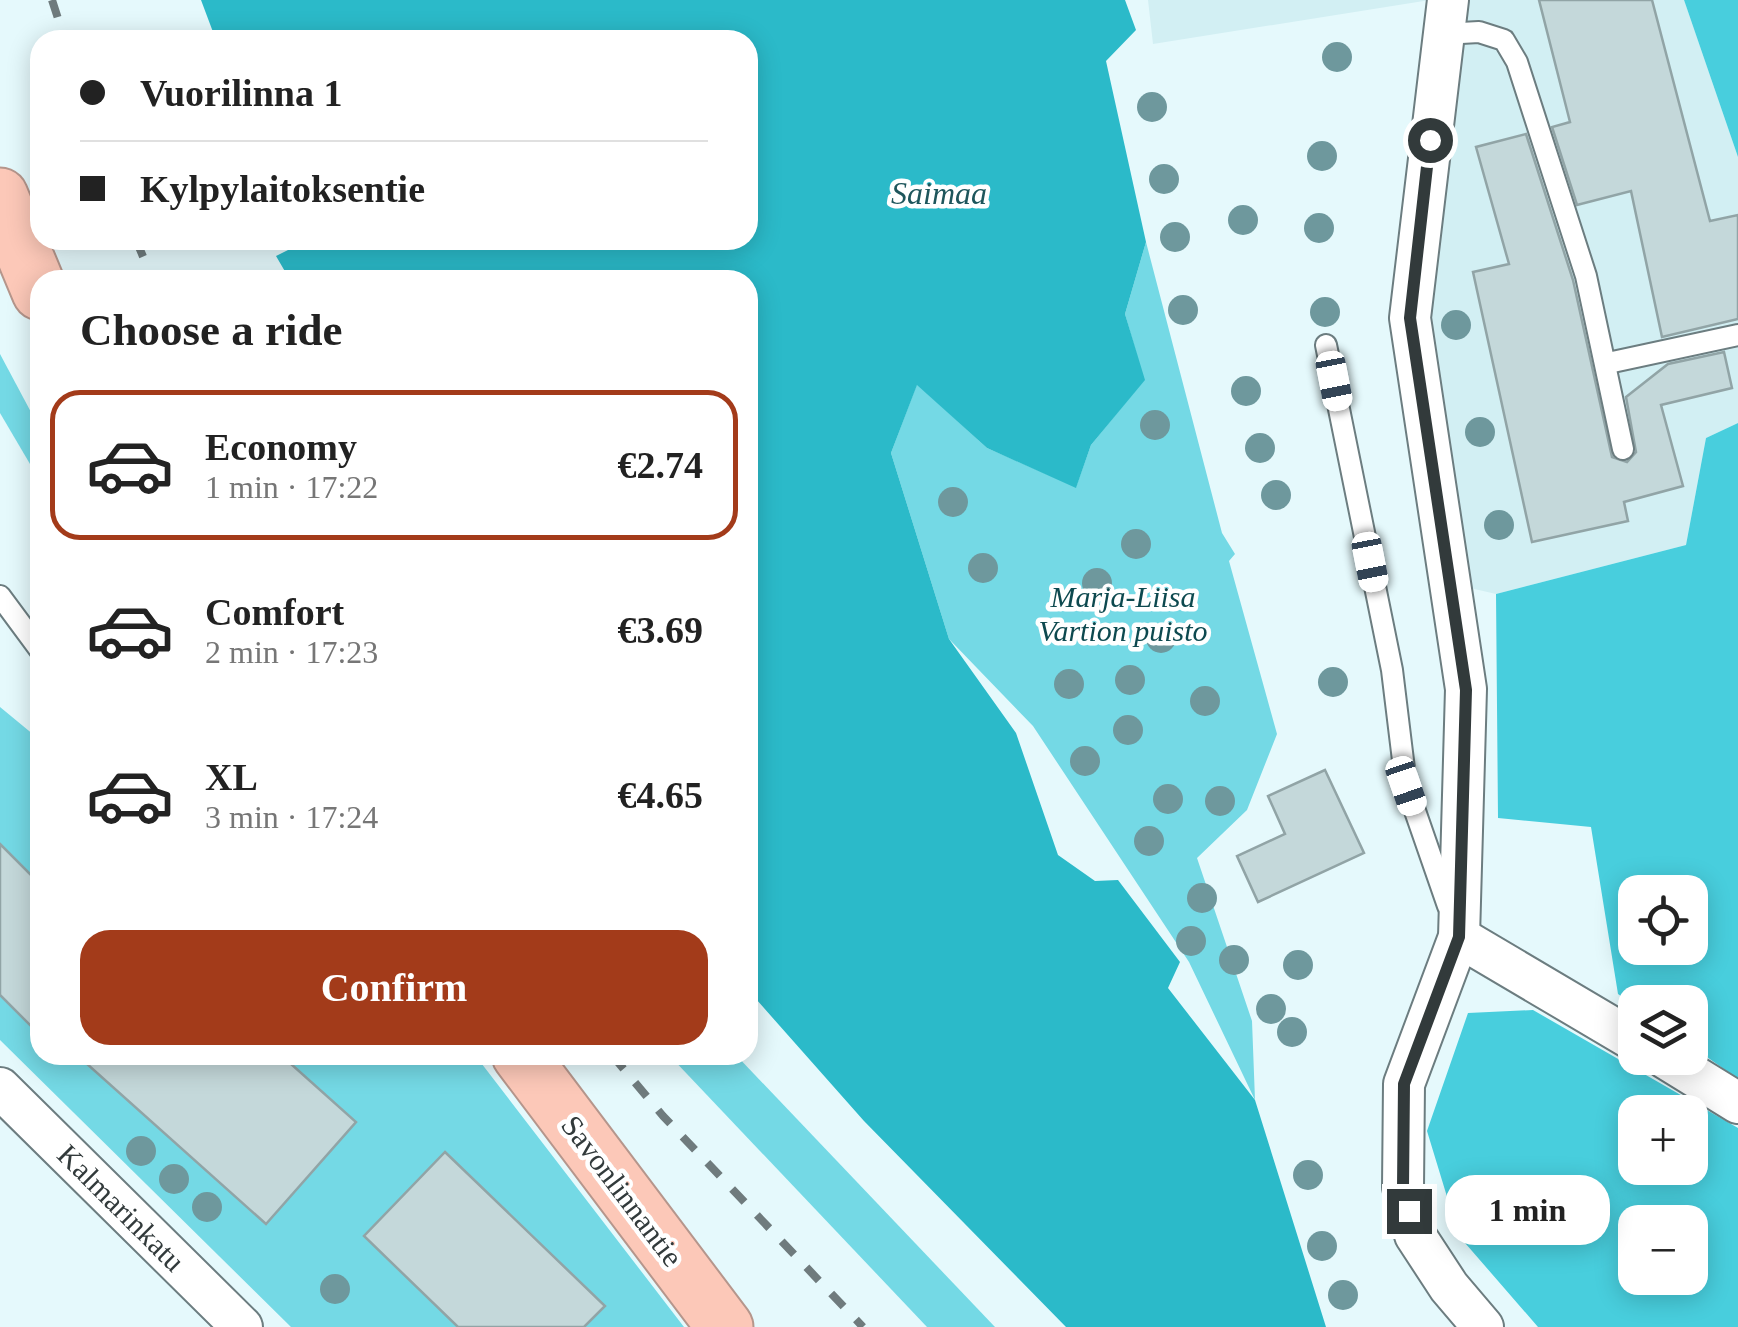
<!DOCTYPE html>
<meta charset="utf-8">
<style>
:root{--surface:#fff;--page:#f2f2f2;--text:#222;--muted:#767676;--line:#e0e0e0;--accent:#a33b1a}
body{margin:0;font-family:"Times New Roman",serif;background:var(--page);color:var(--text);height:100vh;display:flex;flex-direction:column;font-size:38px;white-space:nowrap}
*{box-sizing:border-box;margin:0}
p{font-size:32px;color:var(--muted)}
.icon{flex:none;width:55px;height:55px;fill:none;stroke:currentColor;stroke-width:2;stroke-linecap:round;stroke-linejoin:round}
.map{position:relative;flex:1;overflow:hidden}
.panel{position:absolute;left:30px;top:270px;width:728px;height:795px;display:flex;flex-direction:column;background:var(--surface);border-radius:30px;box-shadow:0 5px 25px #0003}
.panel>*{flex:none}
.guide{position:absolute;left:30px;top:30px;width:728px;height:220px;border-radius:30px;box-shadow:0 5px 25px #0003;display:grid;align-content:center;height:220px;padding:0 50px;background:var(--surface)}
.buttons{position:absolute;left:1618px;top:875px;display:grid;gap:20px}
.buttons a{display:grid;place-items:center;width:90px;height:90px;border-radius:20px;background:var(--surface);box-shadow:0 5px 25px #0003;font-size:50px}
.end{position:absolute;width:45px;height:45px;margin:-22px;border:12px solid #323a3b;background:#fff;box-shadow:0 0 0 5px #fff}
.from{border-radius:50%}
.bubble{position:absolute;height:70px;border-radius:30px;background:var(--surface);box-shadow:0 5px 25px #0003;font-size:32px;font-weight:700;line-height:70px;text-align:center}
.car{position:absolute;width:30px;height:60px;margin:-30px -15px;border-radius:12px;box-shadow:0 0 8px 2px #0007;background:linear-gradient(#fff 24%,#345 0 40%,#fff 0 76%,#345 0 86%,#fff 0)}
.guide b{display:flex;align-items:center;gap:35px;height:95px;font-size:38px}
.guide b+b{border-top:2px solid var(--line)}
.guide i{width:25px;height:25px;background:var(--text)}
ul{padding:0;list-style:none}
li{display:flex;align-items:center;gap:30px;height:150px;margin:0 20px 15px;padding:0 30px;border:5px solid transparent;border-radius:30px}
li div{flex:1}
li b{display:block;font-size:38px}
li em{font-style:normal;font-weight:700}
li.selected{border-color:var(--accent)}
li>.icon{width:90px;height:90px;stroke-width:1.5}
h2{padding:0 50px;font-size:45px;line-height:120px}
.action{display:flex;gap:20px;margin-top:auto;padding:20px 50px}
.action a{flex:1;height:115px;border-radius:30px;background:var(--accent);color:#fff;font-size:40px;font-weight:700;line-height:115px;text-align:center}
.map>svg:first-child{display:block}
.built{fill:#d2eff3}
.green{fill:#74d9e5}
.forest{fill:#48cedd;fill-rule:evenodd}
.water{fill:#2bbac9}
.building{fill:#c4d8da;stroke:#91a4a6;stroke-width:2.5}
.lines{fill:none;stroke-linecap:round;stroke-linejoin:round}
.lane-casing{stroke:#6c7d80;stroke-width:24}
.street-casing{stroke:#6c7d80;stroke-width:44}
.highway-casing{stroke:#b5968c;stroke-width:59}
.lane{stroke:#fff;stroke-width:20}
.street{stroke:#fff;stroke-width:40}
.highway{stroke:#fcc8b8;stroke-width:55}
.rail{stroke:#6f7b7d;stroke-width:8;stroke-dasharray:18 18;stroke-linecap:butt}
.tree{fill:#6e989d}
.route{stroke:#323a3b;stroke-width:12}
.labels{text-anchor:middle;stroke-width:9;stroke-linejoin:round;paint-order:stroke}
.park-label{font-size:30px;font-style:italic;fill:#0d494f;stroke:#fff}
.street-label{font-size:30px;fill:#323a3b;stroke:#fff}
.water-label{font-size:32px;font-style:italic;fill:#1e565c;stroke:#fff}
</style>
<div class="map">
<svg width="1738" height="1327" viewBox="0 0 1738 1327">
<rect width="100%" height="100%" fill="#e5f9fc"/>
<g class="built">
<path d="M1148 0H1430L1153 44Z"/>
<path d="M1448 0H1684L1738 157V423L1706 438 1686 545 1496 594 1453 584 1410 318Z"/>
</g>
<g class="green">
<path d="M1146 242 1222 533 1235 554 1229 561 1277 734 1247 810 1197 858 1252 1021 1255 1100 1189 962 1033 726 949 639 891 453 917 384 987 448 1076 487 1091 445 1144 380 1125 314Z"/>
<path d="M0 354 40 429V481L0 413Z"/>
<path d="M0 707 40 740V1055H475L684 1327H291L0 1040Z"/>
<path d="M669 1055H736L995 1327H927Z"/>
</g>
<g class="forest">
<path d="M1684 0H1738V157Z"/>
<path d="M1738 423V1079L1690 1045V1002H1635V1006L1618 994 1591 827 1498 818 1496 594 1686 545 1706 438ZM1635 892H1690V948H1635Z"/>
<path d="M1533 1010 1738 1128V1327H1538L1459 1236 1427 1131 1468 1013ZM1635 1112H1690V1168H1635ZM1635 1222H1690V1278H1635Z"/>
</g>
<path class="water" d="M201 0H1125L1136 30 1106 61 1146 242 1125 314 1145 380 1091 445 1076 488 987 448 917 385 891 453 949 639 1016 733 1058 855 1095 881 1118 880 1180 962 1168 988 1255 1100 1326 1327H1066L864 1121 748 990V280H290L276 256 290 249 287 240H748V40H216Z"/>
<g class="building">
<path d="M1539 0H1652L1710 221 1738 215V319L1662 337 1631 191 1577 205 1552 127 1570 122Z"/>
<path d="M1526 134 1573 280 1612 457 1627 462 1636 452 1626 397 1668 364 1724 352 1732 388 1661 405 1683 486 1624 502 1628 521 1532 542 1473 272 1509 264 1476 147Z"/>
<path d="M1325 770 1364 853 1258 902 1237 856 1285 834 1268 796Z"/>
<path d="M0 844 40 884V1035L0 995Z"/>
<path d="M77 1055H281L356 1122 266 1224Z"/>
<path d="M445 1152 605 1306 584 1327H458L364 1236Z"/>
</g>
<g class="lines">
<defs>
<g id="lane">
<path d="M1443 34 1479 32 1504 40 1517 62 1586 276 1623 449"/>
<path d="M1326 345 1392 670 1406 785 1448 906"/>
<path d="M1608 363 1738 335"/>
<path d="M0 596 40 650"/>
</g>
<g id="street">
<path d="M1448 0 1410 318 1466 689 1459 937 1404 1084 1403 1187 1415 1235 1449 1287 1483 1327"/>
<path d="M1459 937 1635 1041"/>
<path d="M1665 1058 1738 1103"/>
<path d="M0 1088 242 1327"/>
</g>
<g id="highway">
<path d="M0 196 40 292"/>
<path d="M520 1055 725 1327"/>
</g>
</defs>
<use href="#lane" class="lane-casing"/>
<use href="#street" class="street-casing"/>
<use href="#highway" class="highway-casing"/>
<use href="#lane" class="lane"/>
<use href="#street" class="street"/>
<use href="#highway" class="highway"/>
<g class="rail">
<path d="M52 0 65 40"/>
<path d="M136 240 153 280"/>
<path d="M612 1055 663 1116 863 1327"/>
</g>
</g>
<g class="tree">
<circle cx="1337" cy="57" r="15"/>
<circle cx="1152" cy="107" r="15"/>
<circle cx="1322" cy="156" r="15"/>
<circle cx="1164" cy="179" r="15"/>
<circle cx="1243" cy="220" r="15"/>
<circle cx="1319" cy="228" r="15"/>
<circle cx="1175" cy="237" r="15"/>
<circle cx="1183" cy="310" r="15"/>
<circle cx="1325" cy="312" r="15"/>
<circle cx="1456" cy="325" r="15"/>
<circle cx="1246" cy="391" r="15"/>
<circle cx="1155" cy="425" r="15"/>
<circle cx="1480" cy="432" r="15"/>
<circle cx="1260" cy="448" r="15"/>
<circle cx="1276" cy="495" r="15"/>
<circle cx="953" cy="502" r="15"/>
<circle cx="1499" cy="525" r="15"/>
<circle cx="1136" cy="544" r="15"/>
<circle cx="983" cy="568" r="15"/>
<circle cx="1097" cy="583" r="15"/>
<circle cx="1161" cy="638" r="15"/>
<circle cx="1130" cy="680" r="15"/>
<circle cx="1333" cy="682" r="15"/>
<circle cx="1069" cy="684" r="15"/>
<circle cx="1205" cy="701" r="15"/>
<circle cx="1128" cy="730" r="15"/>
<circle cx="1085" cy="761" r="15"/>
<circle cx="1168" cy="799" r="15"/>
<circle cx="1220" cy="801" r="15"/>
<circle cx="1149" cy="841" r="15"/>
<circle cx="1202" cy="898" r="15"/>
<circle cx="1191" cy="941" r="15"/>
<circle cx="1234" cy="960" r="15"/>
<circle cx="1298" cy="965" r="15"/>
<circle cx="1271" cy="1009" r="15"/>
<circle cx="1292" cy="1032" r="15"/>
<circle cx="141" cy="1151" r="15"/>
<circle cx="1308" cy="1175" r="15"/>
<circle cx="174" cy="1179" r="15"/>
<circle cx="207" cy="1207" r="15"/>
<circle cx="1322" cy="1246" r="15"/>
<circle cx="335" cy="1289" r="15"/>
<circle cx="1343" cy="1295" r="15"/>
</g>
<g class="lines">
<path class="route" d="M1409 1211 1403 1187 1404 1084 1459 937 1466 690 1410 318 1430 140"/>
</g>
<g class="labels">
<g class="park-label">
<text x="1123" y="607">Marja-Liisa<tspan x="1123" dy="34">Vartion puisto</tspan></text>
</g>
<g class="street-label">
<text transform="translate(622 1191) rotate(53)" y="10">Savonlinnantie</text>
<text transform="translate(121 1208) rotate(45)" y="10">Kalmarinkatu</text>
</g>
<g class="water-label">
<text x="939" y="204">Saimaa</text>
</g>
</g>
</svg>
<div class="buttons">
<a><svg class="icon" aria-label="locate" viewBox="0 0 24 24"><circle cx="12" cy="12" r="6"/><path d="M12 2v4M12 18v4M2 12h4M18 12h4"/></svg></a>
<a><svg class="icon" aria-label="layers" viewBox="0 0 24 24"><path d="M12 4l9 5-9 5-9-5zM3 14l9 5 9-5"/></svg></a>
<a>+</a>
<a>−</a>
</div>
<i class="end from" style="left:1430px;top:140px"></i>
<i class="end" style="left:1409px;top:1211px"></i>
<div class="bubble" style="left:1445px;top:1175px;width:165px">1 min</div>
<i class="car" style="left:1334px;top:381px;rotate:169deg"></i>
<i class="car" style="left:1370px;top:562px;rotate:169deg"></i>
<i class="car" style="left:1406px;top:786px;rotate:161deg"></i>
<div class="guide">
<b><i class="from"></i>Vuorilinna 1</b>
<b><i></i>Kylpylaitoksentie</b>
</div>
<section class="panel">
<h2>Choose a ride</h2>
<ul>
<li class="selected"><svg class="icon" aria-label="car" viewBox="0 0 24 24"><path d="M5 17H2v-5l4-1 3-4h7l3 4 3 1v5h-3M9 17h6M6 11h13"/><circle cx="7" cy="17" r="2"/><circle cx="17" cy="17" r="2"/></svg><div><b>Economy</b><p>1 min · 17:22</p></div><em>€2.74</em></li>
<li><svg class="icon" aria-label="car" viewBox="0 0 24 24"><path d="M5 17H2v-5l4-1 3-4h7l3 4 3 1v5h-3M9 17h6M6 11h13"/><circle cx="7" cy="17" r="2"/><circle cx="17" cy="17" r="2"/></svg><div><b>Comfort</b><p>2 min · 17:23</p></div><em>€3.69</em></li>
<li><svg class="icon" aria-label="car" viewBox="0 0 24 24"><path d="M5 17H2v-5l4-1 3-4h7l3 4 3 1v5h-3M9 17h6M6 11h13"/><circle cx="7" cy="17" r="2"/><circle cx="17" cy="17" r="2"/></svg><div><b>XL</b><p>3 min · 17:24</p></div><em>€4.65</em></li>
</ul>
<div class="action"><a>Confirm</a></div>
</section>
</div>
